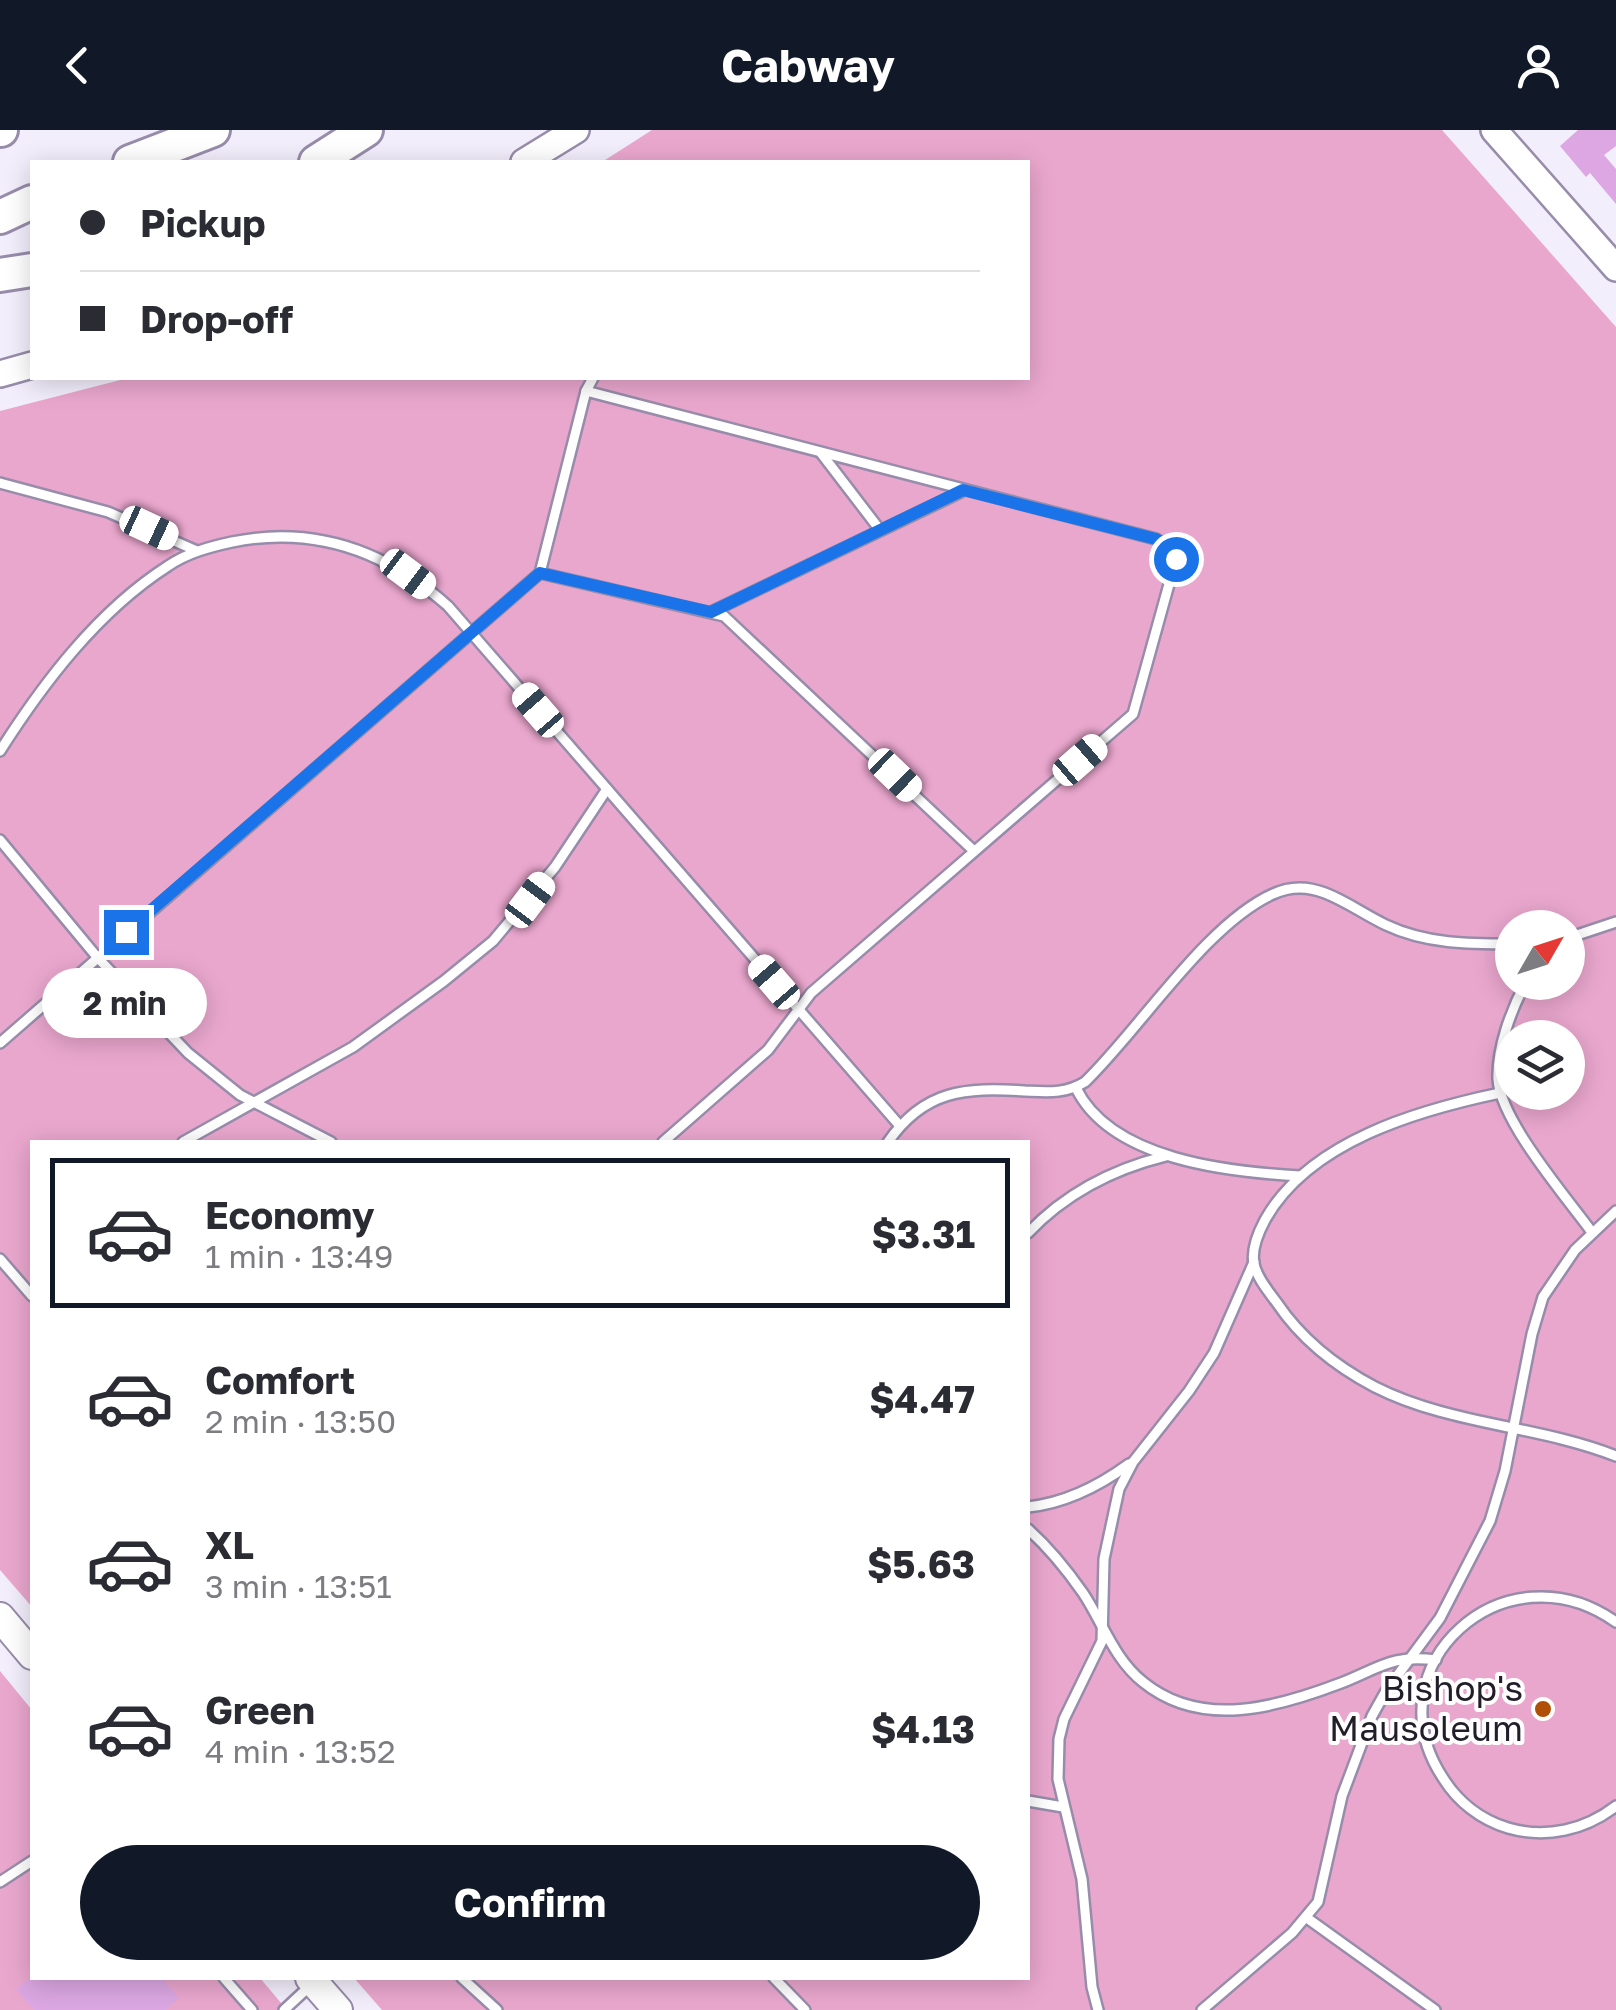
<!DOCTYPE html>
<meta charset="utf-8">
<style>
:root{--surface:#fff;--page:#f7f7f7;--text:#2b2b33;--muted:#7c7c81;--line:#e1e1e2;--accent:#111827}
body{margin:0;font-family:"Golos Text",sans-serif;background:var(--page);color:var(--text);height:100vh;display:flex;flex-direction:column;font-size:38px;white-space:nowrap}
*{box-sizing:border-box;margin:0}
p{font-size:32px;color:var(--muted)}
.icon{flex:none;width:55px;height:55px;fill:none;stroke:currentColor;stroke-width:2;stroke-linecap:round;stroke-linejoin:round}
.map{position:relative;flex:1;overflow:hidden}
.panel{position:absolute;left:30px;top:1010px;width:1000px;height:840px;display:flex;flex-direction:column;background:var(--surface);border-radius:0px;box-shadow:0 5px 25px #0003}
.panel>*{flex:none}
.guide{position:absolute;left:30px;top:30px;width:1000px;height:220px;border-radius:0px;box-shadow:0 5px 25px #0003;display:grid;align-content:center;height:220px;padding:0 50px;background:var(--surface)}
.needle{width:65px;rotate:51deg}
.fabs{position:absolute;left:1495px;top:780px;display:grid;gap:20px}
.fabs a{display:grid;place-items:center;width:90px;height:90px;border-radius:50%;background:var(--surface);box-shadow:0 5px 25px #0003;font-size:50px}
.end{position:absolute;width:45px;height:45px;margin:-22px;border:12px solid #1a73e8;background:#fff;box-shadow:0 0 0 5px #fff}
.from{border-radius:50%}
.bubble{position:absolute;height:70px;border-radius:35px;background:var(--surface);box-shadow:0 5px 25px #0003;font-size:32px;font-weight:700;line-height:70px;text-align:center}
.car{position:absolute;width:30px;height:60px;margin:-30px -15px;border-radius:12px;box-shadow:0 0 8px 2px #0007;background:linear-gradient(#fff 24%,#345 0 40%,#fff 0 76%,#345 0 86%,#fff 0)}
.guide b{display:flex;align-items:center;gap:35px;height:95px;font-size:38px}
.guide b+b{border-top:2px solid var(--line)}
.guide i{width:25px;height:25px;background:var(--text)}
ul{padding:18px 0 0;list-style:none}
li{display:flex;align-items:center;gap:30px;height:150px;margin:0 20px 15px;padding:0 30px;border:5px solid transparent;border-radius:0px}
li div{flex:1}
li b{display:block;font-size:38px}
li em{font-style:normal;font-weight:700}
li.on{border-color:var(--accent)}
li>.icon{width:90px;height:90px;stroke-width:1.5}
.cta{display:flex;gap:20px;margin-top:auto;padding:20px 50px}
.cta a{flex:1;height:115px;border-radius:60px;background:var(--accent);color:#fff;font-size:40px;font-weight:700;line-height:115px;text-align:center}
header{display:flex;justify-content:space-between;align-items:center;height:130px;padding:0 50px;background:var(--accent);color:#fff;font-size:45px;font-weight:700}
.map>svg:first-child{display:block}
.green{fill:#eaa7ce;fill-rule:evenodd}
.building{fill:#dca7e3}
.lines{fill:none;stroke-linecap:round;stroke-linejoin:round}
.service-casing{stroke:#978caa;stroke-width:14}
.secondary-casing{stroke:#978caa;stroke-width:30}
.primary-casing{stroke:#978caa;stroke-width:32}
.motorway-casing{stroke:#978caa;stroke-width:38}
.service{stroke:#fff;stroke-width:9}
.secondary{stroke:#fff;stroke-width:25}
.primary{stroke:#fff;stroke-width:28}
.motorway{stroke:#fff;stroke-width:32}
.route{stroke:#1a73e8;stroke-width:12}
.poi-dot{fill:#af4f08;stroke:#fefefe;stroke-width:4}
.labels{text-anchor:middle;stroke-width:8;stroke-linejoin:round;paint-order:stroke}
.poi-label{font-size:35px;fill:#211d29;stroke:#fefefe;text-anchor:end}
</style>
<header><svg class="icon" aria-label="back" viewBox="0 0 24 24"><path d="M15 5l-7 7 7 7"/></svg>Cabway<svg class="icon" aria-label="person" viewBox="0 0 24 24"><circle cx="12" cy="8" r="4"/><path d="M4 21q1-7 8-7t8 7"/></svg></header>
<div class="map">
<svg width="1616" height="1880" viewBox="0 0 1616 1880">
<rect width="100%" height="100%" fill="#f3eefc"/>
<g class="green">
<path d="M652 0H1442L1616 197V1880H382L354 1848H1028V1012H32V1477L0 1440V281L128 248H1028V32H602ZM1512 798H1568V852H1512ZM1512 908H1568V962H1512Z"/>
<path d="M0 1541 32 1580V1848H260L287 1880H0Z"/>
</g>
<g class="building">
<path d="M1578 0H1616V16L1604 25 1616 39V74L1590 43 1586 47 1560 16Z"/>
<path d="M30 1848H162L179 1868 165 1880H34L16 1859Z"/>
</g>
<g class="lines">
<defs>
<g id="service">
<path d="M586 261 1156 409 1173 419 1176 429 1133 584 811 863 768 920 663 1012"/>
<path d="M821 323 880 400"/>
<path d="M0 353 108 382 197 421"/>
<path d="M540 443 724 486 974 721"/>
<path d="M711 482 961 362"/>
<path d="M0 621C44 552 98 481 168 436 187 423 209 417 232 412 315 395 386 421 448 476L900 996"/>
<path d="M0 710 97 827 188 923 240 965 331 1012"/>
<path d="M1568 808 1616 792"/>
<path d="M1526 852C1511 880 1497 918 1498 949 1500 990 1566 1067 1591 1101"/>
<path d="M0 913 540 443 586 261 593 248"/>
<path d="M1076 958C1111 1030 1229 1042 1300 1046"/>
<path d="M1500 963C1419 980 1309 1011 1265 1090 1258 1103 1251 1119 1254 1134 1257 1148 1269 1162 1277 1173 1302 1210 1335 1236 1375 1257 1450 1295 1537 1295 1616 1326"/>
<path d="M183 1012 353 917 444 851 493 811 555 737 607 659"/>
<path d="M888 1012C924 960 965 957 1025 961 1048 962 1065 964 1085 952 1140 899 1206 794 1273 764 1290 756 1307 756 1325 763 1346 771 1365 785 1386 795 1426 814 1469 814 1512 814"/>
<path d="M1028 1103C1066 1063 1113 1039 1166 1026"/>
<path d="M0 1129 32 1166"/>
<path d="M1028 1377C1066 1373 1099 1356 1129 1334"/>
<path d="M1028 1399C1049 1418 1067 1440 1083 1463 1103 1493 1114 1529 1143 1552 1202 1600 1278 1577 1341 1553 1379 1538 1393 1524 1436 1530"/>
<path d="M1616 1492C1505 1413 1369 1536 1443 1648 1458 1672 1481 1690 1508 1698 1546 1709 1585 1700 1616 1676"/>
<path d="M1028 1671 1063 1677"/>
<path d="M0 1752 32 1731"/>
<path d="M1307 1788 1435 1880"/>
<path d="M224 1848 252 1880"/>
<path d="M462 1848 497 1880"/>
<path d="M774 1848 805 1880"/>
<path d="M284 1880 312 1854"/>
<path d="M1098 1880 1092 1857 1082 1749 1058 1649 1059 1609 1064 1589 1102 1511 1104 1429 1119 1359 1133 1332 1189 1261 1214 1223 1254 1132"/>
<path d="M1202 1880 1292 1803 1318 1772 1342 1666 1372 1586 1386 1561 1440 1488 1490 1391 1505 1341 1532 1204 1543 1167 1575 1120 1616 1081"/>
</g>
<g id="secondary">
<path d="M1494 0 1616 138"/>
<path d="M524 32 576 0"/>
<path d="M0 244 32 235"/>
</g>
<g id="primary">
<path d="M0 1487 32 1525"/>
<path d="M310 1848 338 1880"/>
</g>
<g id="motorway">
<path d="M0 0H1"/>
<path d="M130 32 213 0"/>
<path d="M316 32 366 0"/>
<path d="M0 87 32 72"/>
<path d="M0 145 32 140"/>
</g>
</defs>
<use href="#service" class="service-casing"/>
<use href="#secondary" class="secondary-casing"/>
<use href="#primary" class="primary-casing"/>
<use href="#motorway" class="motorway-casing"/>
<use href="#service" class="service"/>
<use href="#secondary" class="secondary"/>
<use href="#primary" class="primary"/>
<use href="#motorway" class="motorway"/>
</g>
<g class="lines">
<path class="route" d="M126 802 540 443 711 482 963 360 1156 409 1172 418 1176 429"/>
</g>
<circle class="poi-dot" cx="1543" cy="1579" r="10"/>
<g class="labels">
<g class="poi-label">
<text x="1523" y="1571">Bishop's<tspan x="1523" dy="40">Mausoleum</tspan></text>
</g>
</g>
</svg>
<div class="fabs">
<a><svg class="needle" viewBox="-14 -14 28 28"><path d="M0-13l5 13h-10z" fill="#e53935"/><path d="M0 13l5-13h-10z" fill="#7c7c81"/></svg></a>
<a><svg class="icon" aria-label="layers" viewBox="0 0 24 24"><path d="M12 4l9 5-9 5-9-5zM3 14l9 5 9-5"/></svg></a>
</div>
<i class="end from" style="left:1176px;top:429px"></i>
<i class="end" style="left:126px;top:802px"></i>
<div class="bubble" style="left:42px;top:838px;width:165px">2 min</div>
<i class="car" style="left:149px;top:398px;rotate:115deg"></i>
<i class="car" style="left:408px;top:444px;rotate:127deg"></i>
<i class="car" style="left:538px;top:580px;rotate:319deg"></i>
<i class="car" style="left:1080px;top:630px;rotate:49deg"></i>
<i class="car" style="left:895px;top:645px;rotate:134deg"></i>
<i class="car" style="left:530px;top:770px;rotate:37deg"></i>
<i class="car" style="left:774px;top:852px;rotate:319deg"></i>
<div class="guide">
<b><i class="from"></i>Pickup</b>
<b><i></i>Drop-off</b>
</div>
<section class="panel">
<ul>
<li class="on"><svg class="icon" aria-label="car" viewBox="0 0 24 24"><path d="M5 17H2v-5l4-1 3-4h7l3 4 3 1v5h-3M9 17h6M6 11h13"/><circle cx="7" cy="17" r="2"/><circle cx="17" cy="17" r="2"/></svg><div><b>Economy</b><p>1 min · 13:49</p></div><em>$3.31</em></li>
<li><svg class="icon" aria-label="car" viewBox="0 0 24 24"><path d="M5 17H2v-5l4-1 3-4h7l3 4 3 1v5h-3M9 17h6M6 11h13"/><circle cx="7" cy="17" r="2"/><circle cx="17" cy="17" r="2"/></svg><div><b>Comfort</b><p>2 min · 13:50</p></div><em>$4.47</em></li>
<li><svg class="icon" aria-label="car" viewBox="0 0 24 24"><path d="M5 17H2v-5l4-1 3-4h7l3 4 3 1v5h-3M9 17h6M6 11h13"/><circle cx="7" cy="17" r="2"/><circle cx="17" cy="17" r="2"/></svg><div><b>XL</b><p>3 min · 13:51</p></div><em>$5.63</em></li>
<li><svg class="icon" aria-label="car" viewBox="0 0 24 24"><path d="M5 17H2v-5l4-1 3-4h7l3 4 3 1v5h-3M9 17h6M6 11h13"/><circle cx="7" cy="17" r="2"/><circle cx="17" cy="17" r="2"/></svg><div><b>Green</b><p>4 min · 13:52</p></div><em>$4.13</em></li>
</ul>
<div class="cta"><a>Confirm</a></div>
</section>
</div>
